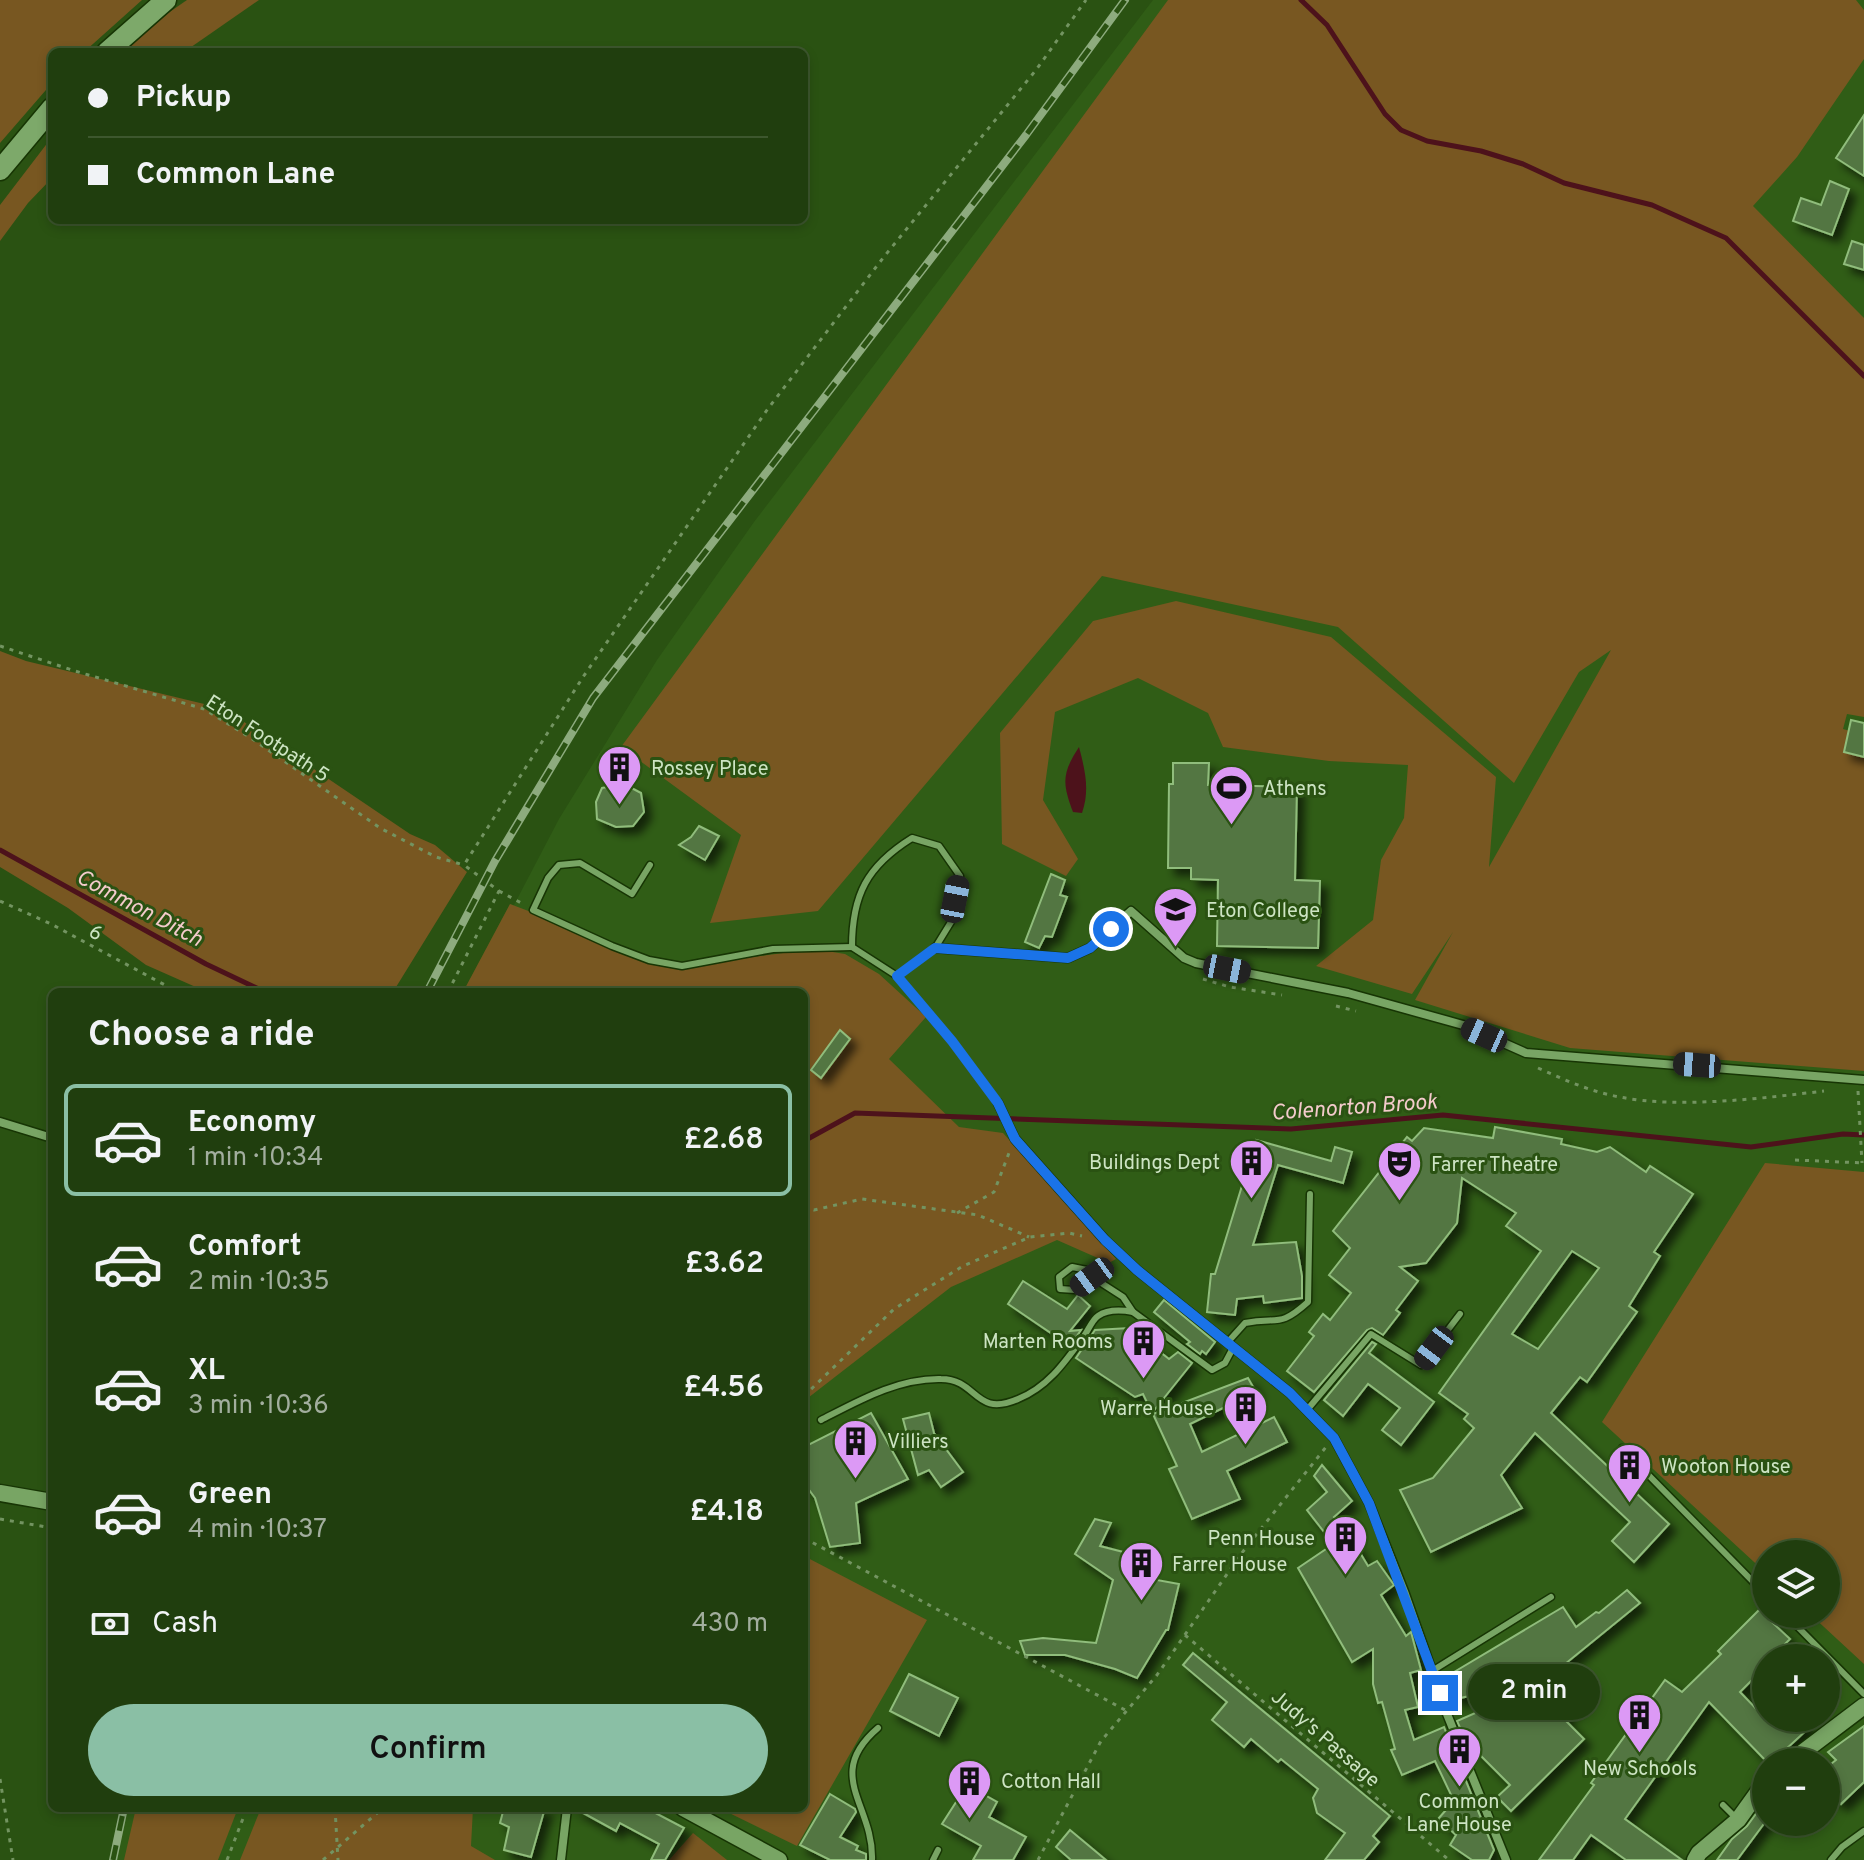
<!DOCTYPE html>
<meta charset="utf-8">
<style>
:root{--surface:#203e0e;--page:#284517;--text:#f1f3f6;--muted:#a2ae9e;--line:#3d572e;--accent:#8abfa5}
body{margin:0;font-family:Overpass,sans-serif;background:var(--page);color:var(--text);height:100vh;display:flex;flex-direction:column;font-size:30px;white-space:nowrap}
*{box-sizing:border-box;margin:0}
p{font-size:26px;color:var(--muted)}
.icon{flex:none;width:44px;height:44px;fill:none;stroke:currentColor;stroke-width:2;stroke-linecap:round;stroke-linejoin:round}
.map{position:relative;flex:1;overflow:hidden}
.details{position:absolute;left:48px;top:988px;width:760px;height:824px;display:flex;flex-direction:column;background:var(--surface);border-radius:12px;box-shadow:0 4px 12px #0003,0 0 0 2px var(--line)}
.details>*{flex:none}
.hud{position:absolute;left:48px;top:48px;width:760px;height:176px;border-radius:12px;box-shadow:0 4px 12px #0003,0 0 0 2px var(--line);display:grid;align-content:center;height:176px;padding:0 40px;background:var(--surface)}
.controls{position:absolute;left:1752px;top:1540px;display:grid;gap:16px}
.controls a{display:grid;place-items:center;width:88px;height:88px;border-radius:50%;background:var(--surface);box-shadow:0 4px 12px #0003,0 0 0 2px var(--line);font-size:40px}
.end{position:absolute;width:36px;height:36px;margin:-18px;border:10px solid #1a73e8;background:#fff;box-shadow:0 0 0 4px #fff}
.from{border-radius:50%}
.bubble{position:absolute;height:56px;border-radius:28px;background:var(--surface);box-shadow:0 4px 12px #0003,0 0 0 2px var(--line);font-size:26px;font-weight:600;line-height:56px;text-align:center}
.car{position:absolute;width:24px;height:48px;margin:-24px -12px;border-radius:10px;box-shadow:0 0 6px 2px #0007;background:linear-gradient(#222 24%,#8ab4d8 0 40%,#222 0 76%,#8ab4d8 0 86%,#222 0)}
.hud b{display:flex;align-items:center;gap:28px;height:76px;font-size:30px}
.hud b+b{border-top:2px solid var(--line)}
.hud i{width:20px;height:20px;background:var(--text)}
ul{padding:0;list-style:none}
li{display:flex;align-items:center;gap:24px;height:112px;margin:0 16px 12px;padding:0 24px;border:4px solid transparent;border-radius:12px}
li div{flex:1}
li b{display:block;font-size:30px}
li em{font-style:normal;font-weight:600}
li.selected{border-color:var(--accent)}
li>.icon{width:72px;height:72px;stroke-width:1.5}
h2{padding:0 40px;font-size:36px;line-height:96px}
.pay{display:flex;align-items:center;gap:20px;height:88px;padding:0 40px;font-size:30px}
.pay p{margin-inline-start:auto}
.cta{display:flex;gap:16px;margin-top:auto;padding:16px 40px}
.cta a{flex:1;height:92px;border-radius:48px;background:var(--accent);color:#111;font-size:32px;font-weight:600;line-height:92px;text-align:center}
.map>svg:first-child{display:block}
.built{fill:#305d16;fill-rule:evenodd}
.green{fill:#785721}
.water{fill:#4d121b}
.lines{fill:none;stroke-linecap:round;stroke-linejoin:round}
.stream{stroke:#4d121b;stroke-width:5}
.building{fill:#537642;stroke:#90bd7c;stroke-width:2;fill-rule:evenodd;filter:url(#shadow)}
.service-casing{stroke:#173504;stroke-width:9}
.minor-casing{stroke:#173504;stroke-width:11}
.secondary-casing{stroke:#173504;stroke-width:19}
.primary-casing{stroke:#173504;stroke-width:23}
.path{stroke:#739461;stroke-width:3;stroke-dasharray:4 6;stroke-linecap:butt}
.service{stroke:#78a564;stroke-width:6}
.minor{stroke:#78a564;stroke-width:8}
.secondary{stroke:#78a564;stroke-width:16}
.primary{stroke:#7da96a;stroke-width:20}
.rail-casing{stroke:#8dab7e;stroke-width:8}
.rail{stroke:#2a5212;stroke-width:5;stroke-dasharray:15;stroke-linecap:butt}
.route{stroke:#1a73e8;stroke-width:10}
.labels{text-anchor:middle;stroke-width:6;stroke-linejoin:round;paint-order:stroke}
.street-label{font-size:20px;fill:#cde4c3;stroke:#2a5212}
.poi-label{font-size:20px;fill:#cde4c3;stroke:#2a5212;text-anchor:start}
.water-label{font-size:22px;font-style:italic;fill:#f4cbcc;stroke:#2a5212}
</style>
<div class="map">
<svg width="1864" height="1860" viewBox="0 0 1864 1860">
<defs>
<filter id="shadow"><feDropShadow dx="7" dy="7" stdDeviation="4" flood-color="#0009"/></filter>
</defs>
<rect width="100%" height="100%" fill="#2a5212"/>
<path class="built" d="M1153 0H1864V1860H115L125 1808H804V992H463L510 904 514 905 559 819 657 660 754 522ZM1766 1554H1826V1614H1766ZM1766 1658H1826V1718H1766ZM1766 1762H1826V1822H1766Z"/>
<g class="green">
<path d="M0 0H142L84 52H52V83L0 143Z"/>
<path d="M187 0H259L184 52H123L139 33Z"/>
<path d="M1168 0H1856L1864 10V59L1797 157 1753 206 1864 318V717L1847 714 1843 729 1864 735V1071L1570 1048 1415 1000 1453 932 1412 994 1316 966 1373 920 1381 860 1404 818 1408 765 1329 761 1223 747 1208 713 1138 678 1055 712 1043 800 1078 859 1066 876 1002 844 1000 733 1093 621 1176 601 1331 637 1496 777 1489 867 1611 650 1579 672 1514 783 1338 627 1102 576 818 911 710 923 741 835 621 747Z"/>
<path d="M52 137V178L28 203 0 241V205Z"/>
<path d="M0 651 26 661 225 709 410 834 435 845 467 872 393 992H207L146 965 68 908 0 867Z"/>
<path d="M510 904 676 967 814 949 845 954 879 974 926 1017 889 1059 959 1127 1003 1133 1116 1259 1109 1263 1057 1240 951 1287 804 1401V992H463Z"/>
<path d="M1765 1163 1864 1172V1664L1810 1614H1826V1554H1766V1573L1602 1422Z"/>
<path d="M804 1556 927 1620 797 1846 719 1808H804Z"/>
<path d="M136 1808H238L218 1860H124Z"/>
<path d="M261 1808H473L471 1846 495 1860H240Z"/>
<path d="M693 1833 727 1860H669Z"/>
</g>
<path class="water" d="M1079 747C1085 770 1090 790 1082 813L1073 812C1062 783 1062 773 1079 747Z"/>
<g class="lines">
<g class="stream">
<path d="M1301 0 1327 25 1385 114 1401 130 1427 141 1481 151 1523 164 1564 183 1652 205 1726 238 1864 376"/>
<path d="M0 850 206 964 265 992"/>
<path d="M804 1141 855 1113 1291 1129 1443 1115 1751 1147 1843 1134 1864 1135"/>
</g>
</g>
<g class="building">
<path d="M1864 115V176L1836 158Z"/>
<path d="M1830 181 1849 189 1832 235 1793 221 1801 198 1821 205Z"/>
<path d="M1852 241 1864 245V270L1844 264Z"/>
<path d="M1851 720 1864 723V757L1844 752Z"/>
<path d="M1173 763H1209L1208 785 1297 787 1295 880 1320 881 1318 948 1217 946 1218 880 1191 879V868H1168L1169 784H1173Z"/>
<path d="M624 784 641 793 644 812 633 826 616 827 597 819 596 802 602 788Z"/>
<path d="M699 826 719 836 705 860 679 845 691 837Z"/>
<path d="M1051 874 1065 880 1060 895 1067 897 1052 937 1045 936 1039 948 1025 942Z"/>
<path d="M840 1030 850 1039 821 1078 811 1070Z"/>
<path d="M1495 1127 1562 1139 1561 1144 1597 1152 1610 1147 1646 1172 1650 1166 1693 1194 1654 1252 1660 1256 1629 1306 1637 1312 1587 1382 1580 1377 1551 1413 1669 1524 1634 1562 1612 1541 1630 1522 1535 1433 1501 1475 1522 1508 1431 1552 1400 1490 1433 1478 1474 1428 1464 1419 1468 1414 1439 1393 1541 1251 1506 1226 1516 1213 1462 1178 1457 1223 1426 1263 1400 1267 1418 1281 1396 1310 1400 1313 1383 1335 1372 1328 1367 1330 1314 1392 1287 1371 1314 1336 1309 1332 1323 1314 1330 1320 1351 1293 1329 1275 1350 1248 1333 1231 1407 1137 1412 1141 1424 1128 1493 1138ZM1572 1251 1599 1268 1538 1349 1512 1334Z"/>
<path d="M1256 1140 1331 1161 1335 1147 1352 1152 1343 1183 1278 1165 1253 1245 1296 1242 1302 1276V1298L1264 1303 1263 1296 1237 1299 1235 1315 1207 1312 1211 1274H1215Z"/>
<path d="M1023 1281 1067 1309 1078 1295 1090 1306 1070 1331 1081 1330 1070 1346 1008 1304Z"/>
<path d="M1164 1300 1215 1342 1206 1354 1202 1351 1200 1354 1187 1344 1190 1342 1154 1312Z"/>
<path d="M1130 1328 1169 1359 1178 1352 1192 1363 1152 1413 1143 1394 1135 1397 1076 1358 1095 1330Z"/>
<path d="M1372 1342 1376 1344 1369 1353 1434 1402 1401 1445 1382 1430 1400 1408 1368 1384 1343 1416 1324 1400Z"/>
<path d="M1248 1378 1256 1392 1190 1424 1202 1452 1274 1417 1287 1442 1227 1471 1240 1499 1192 1519 1169 1469 1177 1466 1153 1414Z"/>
<path d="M871 1413 908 1479 856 1503 860 1543 830 1547 815 1498 804 1483V1447Z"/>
<path d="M929 1413 934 1433 963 1472 941 1487 929 1470 918 1475 903 1419Z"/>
<path d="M1322 1465 1352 1501 1334 1517 1347 1531 1368 1566 1377 1561 1394 1585 1381 1595 1406 1636 1411 1632 1421 1670 1410 1673 1418 1707 1405 1710 1414 1740 1444 1727 1494 1850 1489 1860H1472L1450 1845 1456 1835 1438 1819 1454 1801 1435 1761 1402 1775 1391 1750 1395 1749 1382 1702 1378 1703 1373 1684V1649L1352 1662 1298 1568 1329 1547 1327 1544 1331 1541 1307 1510 1327 1492 1314 1476Z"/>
<path d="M1095 1519 1111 1523 1100 1546 1139 1556 1135 1576 1179 1584 1168 1630H1166L1137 1678 1115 1669 1065 1655H1025L1020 1641 1043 1638 1096 1643 1113 1580 1075 1554Z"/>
<path d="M1627 1590 1640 1603 1565 1664 1590 1689 1562 1717 1584 1739 1511 1811 1497 1797 1510 1785 1466 1741 1457 1721 1521 1693 1519 1686 1455 1699 1444 1678 1563 1607 1576 1627 1596 1612 1599 1613Z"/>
<path d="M1759 1610 1790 1639 1771 1658H1766L1763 1669 1740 1692 1765 1718H1800L1809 1728 1772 1762H1767L1709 1702 1625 1819 1682 1860H1626L1591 1835 1573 1860H1539L1594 1785 1591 1783 1665 1680 1682 1692 1721 1654 1718 1651Z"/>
<path d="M1193 1653 1390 1816 1373 1836 1379 1842 1364 1860H1325L1345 1833 1317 1813 1313 1798 1318 1789 1281 1759 1278 1762 1251 1739 1244 1747 1212 1720 1227 1702 1183 1665Z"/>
<path d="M909 1674 958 1698 939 1736 890 1711Z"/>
<path d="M1864 1726V1782L1841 1804 1826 1790V1768L1836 1760 1828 1752Z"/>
<path d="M967 1785 997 1802 989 1817 1026 1837 1013 1860H973L981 1846 942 1824Z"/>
<path d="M830 1794 855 1809 856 1812 840 1837 858 1846 856 1850 866 1854V1860H830L800 1845Z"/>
<path d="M1766 1800V1821L1737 1860H1717L1732 1839 1747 1826Z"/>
<path d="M504 1808H545L531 1857 504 1850 509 1827 500 1823Z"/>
<path d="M574 1808H646L684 1828 665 1860H651L659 1844 620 1823 616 1831Z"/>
<path d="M1070 1830 1106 1860H1071L1056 1847Z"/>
</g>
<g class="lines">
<defs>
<g id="service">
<path d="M650 865 632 894 580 863 559 865 548 878 533 910 612 946 649 960 682 966 773 949 852 947"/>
<path d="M897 976 935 948 951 922 960 876 939 846 912 838C867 866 852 895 852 947L897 976 952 1041 998 1103"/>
<path d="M1092 1277 1075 1290 1060 1289 1059 1277 1072 1267 1087 1270 1092 1277 1123 1297 1133 1312"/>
<path d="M1227 1343 1245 1323C1278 1316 1278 1329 1308 1302L1310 1194"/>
<path d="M1307 1410 1371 1334 1421 1365 1460 1314"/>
<path d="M821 1420C858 1401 898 1378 941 1379 978 1379 974 1418 1018 1399 1048 1387 1065 1362 1084 1336 1088 1331 1092 1320 1098 1316 1108 1309 1122 1310 1133 1312L1212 1370 1225 1363 1233 1348"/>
<path d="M1622 1448 1766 1595"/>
<path d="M1785 1614 1864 1694"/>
<path d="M1432 1671 1551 1597"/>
<path d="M1723 1805 1738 1820"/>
<path d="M872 1860C874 1805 823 1775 878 1728"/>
<path d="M933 1860 938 1850"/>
<path d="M1831 1860 1842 1847 1864 1831"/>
</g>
<g id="minor">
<path d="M935 948 1068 958 1090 948 1131 911 1184 958 1196 963 1348 993 1463 1025 1526 1053 1864 1080"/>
<path d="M998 1103 1015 1139 1105 1240 1137 1270 1290 1393 1334 1438 1369 1503 1405 1594 1447 1714 1506 1860"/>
<path d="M0 1122 52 1138"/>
<path d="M561 1860 567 1808"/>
</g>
<g id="secondary">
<path d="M0 1493 52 1502"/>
<path d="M1790 1762 1864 1706"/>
<path d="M683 1808 779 1860"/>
<path d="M1695 1860 1699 1853 1738 1820 1766 1781"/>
</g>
<g id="primary">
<path d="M107 52 166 0"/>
<path d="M0 170 52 108"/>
</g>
</defs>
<use href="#service" class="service-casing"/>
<use href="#minor" class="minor-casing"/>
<use href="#secondary" class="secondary-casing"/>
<use href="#primary" class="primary-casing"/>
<g class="path">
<path d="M0 646 75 671 204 709 251 738 380 828 436 857 464 865"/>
<path d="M499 891 523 904"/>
<path d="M0 901 51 924 178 992"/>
<path d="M1203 979 1230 987 1282 995"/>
<path d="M448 992 499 891 464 865 583 677 767 410 883 258 1036 70 1086 0"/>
<path d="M1336 1006 1356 1011"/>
<path d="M1538 1068C1565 1080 1591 1092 1620 1097 1677 1109 1765 1098 1824 1091"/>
<path d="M1858 1091 1862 1163"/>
<path d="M1795 1160 1864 1163"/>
<path d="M804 1207 814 1210 862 1199 978 1215 1029 1237"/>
<path d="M957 1213 994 1192 1009 1153"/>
<path d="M804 1396 894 1309 963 1266 1030 1237 1069 1233 1082 1236"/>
<path d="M0 1519 52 1528"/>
<path d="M804 1538 1127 1711"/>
<path d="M1185 1635 1449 1860"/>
<path d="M0 1779 13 1860"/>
<path d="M335 1808 338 1860"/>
<path d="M227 1860 247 1808"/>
<path d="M323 1860 383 1808"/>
<path d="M1038 1860 1101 1741 1157 1675 1241 1554 1326 1447"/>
</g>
<use href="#service" class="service"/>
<use href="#minor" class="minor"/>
<use href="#secondary" class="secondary"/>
<use href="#primary" class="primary"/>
<defs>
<g id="rail">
<path d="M427 992 495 861 593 698 1026 135 1125 0"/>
<path d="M113 1860 124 1808"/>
</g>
</defs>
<use href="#rail" class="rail-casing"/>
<use href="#rail" class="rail"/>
</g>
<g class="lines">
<path class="route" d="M1111 929 1090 948 1068 958 935 948 897 976 952 1041 998 1103 1015 1139 1105 1240 1137 1270 1290 1393 1334 1438 1369 1503 1440 1693"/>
</g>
<defs>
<symbol id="building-pin" viewBox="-11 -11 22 30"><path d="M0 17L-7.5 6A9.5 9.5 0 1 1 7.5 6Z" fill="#dc99f5" stroke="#2a5212"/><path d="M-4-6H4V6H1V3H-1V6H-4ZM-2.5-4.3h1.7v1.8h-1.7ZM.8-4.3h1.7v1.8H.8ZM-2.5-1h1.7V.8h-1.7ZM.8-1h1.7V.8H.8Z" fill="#111"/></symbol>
<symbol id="stadium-pin" viewBox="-11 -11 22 30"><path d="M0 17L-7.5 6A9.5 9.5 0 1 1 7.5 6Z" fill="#dc99f5" stroke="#2a5212"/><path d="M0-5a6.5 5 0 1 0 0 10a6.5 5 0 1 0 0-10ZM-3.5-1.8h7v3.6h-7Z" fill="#111"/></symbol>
<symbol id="school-pin" viewBox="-11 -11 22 30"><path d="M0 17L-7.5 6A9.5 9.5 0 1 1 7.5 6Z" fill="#dc99f5" stroke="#2a5212"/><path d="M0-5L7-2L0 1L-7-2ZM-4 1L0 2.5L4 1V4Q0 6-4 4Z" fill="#111"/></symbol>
<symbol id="theatre-pin" viewBox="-11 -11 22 30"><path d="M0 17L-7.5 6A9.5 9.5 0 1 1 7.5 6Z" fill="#dc99f5" stroke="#2a5212"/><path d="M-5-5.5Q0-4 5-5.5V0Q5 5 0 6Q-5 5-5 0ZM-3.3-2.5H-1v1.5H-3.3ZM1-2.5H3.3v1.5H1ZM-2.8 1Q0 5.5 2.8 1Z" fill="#111"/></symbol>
</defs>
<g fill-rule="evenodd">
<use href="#building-pin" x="594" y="742" width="51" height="69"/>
<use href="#stadium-pin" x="1206" y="762" width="51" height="69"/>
<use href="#school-pin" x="1150" y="884" width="51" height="69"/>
<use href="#building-pin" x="1226" y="1136" width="51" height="69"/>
<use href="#theatre-pin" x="1374" y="1138" width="51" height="69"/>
<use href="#building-pin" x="1118" y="1316" width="51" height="69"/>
<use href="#building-pin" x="1220" y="1382" width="51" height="69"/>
<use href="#building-pin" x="830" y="1416" width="51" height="69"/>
<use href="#building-pin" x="1604" y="1440" width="51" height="69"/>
<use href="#building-pin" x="1320" y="1512" width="51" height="69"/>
<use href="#building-pin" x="1116" y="1538" width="51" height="69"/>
<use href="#building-pin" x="1614" y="1690" width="51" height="69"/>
<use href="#building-pin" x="1434" y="1724" width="51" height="69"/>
<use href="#building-pin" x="944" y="1756" width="51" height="69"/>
</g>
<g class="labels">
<g class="street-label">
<text transform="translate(268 738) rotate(33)" y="7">Eton Footpath 5</text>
<text transform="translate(96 932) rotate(28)" y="7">6</text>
<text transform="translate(1326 1738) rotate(41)" y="7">Judy's Passage</text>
</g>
<g class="poi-label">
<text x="651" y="775">Rossey Place</text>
<text x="1263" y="795">Athens</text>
<text x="1206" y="917">Eton College</text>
<text x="1220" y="1169" text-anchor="end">Buildings Dept</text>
<text x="1431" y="1171">Farrer Theatre</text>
<text x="1113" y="1348" text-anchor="end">Marten Rooms</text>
<text x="1214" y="1415" text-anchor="end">Warre House</text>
<text x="887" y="1448">Villiers</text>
<text x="1661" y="1473">Wooton House</text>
<text x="1315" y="1545" text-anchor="end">Penn House</text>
<text x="1172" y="1571">Farrer House</text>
<text x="1640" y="1775" text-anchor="middle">New Schools</text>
<text x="1001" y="1788">Cotton Hall</text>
<text x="1459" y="1808" text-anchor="middle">Common<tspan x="1459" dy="23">Lane House</tspan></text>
</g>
<g class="water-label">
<text transform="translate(140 907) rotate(28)" y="8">Common Ditch</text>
<text transform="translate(1354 1106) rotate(-4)" y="8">Colenorton Brook</text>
</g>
</g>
</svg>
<div class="controls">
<a><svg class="icon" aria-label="layers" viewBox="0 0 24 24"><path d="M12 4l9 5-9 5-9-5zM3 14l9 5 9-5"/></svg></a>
<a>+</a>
<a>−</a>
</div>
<i class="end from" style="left:1111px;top:929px"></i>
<i class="end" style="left:1440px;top:1693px"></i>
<div class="bubble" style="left:1468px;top:1664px;width:132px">2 min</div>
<i class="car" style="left:955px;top:899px;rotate:11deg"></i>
<i class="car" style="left:1227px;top:969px;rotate:101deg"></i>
<i class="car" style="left:1484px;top:1035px;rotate:294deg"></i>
<i class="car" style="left:1697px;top:1065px;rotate:274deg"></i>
<i class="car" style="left:1092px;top:1277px;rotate:234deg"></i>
<i class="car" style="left:1434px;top:1348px;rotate:217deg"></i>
<div class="hud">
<b><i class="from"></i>Pickup</b>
<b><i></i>Common Lane</b>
</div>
<section class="details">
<h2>Choose a ride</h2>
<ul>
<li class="selected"><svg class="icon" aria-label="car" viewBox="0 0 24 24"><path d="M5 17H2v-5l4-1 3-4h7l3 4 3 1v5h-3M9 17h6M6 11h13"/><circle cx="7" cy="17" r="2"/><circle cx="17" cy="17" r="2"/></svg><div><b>Economy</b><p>1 min · 10:34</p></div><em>£2.68</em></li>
<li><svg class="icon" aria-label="car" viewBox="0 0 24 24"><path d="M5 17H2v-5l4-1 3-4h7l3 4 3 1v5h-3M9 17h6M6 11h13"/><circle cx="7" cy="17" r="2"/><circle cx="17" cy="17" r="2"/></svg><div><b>Comfort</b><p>2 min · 10:35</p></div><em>£3.62</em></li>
<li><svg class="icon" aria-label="car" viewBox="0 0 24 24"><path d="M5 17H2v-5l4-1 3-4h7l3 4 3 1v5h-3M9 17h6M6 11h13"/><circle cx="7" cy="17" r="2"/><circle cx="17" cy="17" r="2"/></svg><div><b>XL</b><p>3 min · 10:36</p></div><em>£4.56</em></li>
<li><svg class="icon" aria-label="car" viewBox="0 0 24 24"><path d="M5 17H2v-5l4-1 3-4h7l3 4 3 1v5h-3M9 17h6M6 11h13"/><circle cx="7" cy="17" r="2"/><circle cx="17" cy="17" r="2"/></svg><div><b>Green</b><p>4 min · 10:37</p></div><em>£4.18</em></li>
</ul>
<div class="pay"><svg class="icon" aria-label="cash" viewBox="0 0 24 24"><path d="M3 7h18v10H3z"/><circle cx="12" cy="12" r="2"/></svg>Cash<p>430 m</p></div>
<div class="cta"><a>Confirm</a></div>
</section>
</div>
